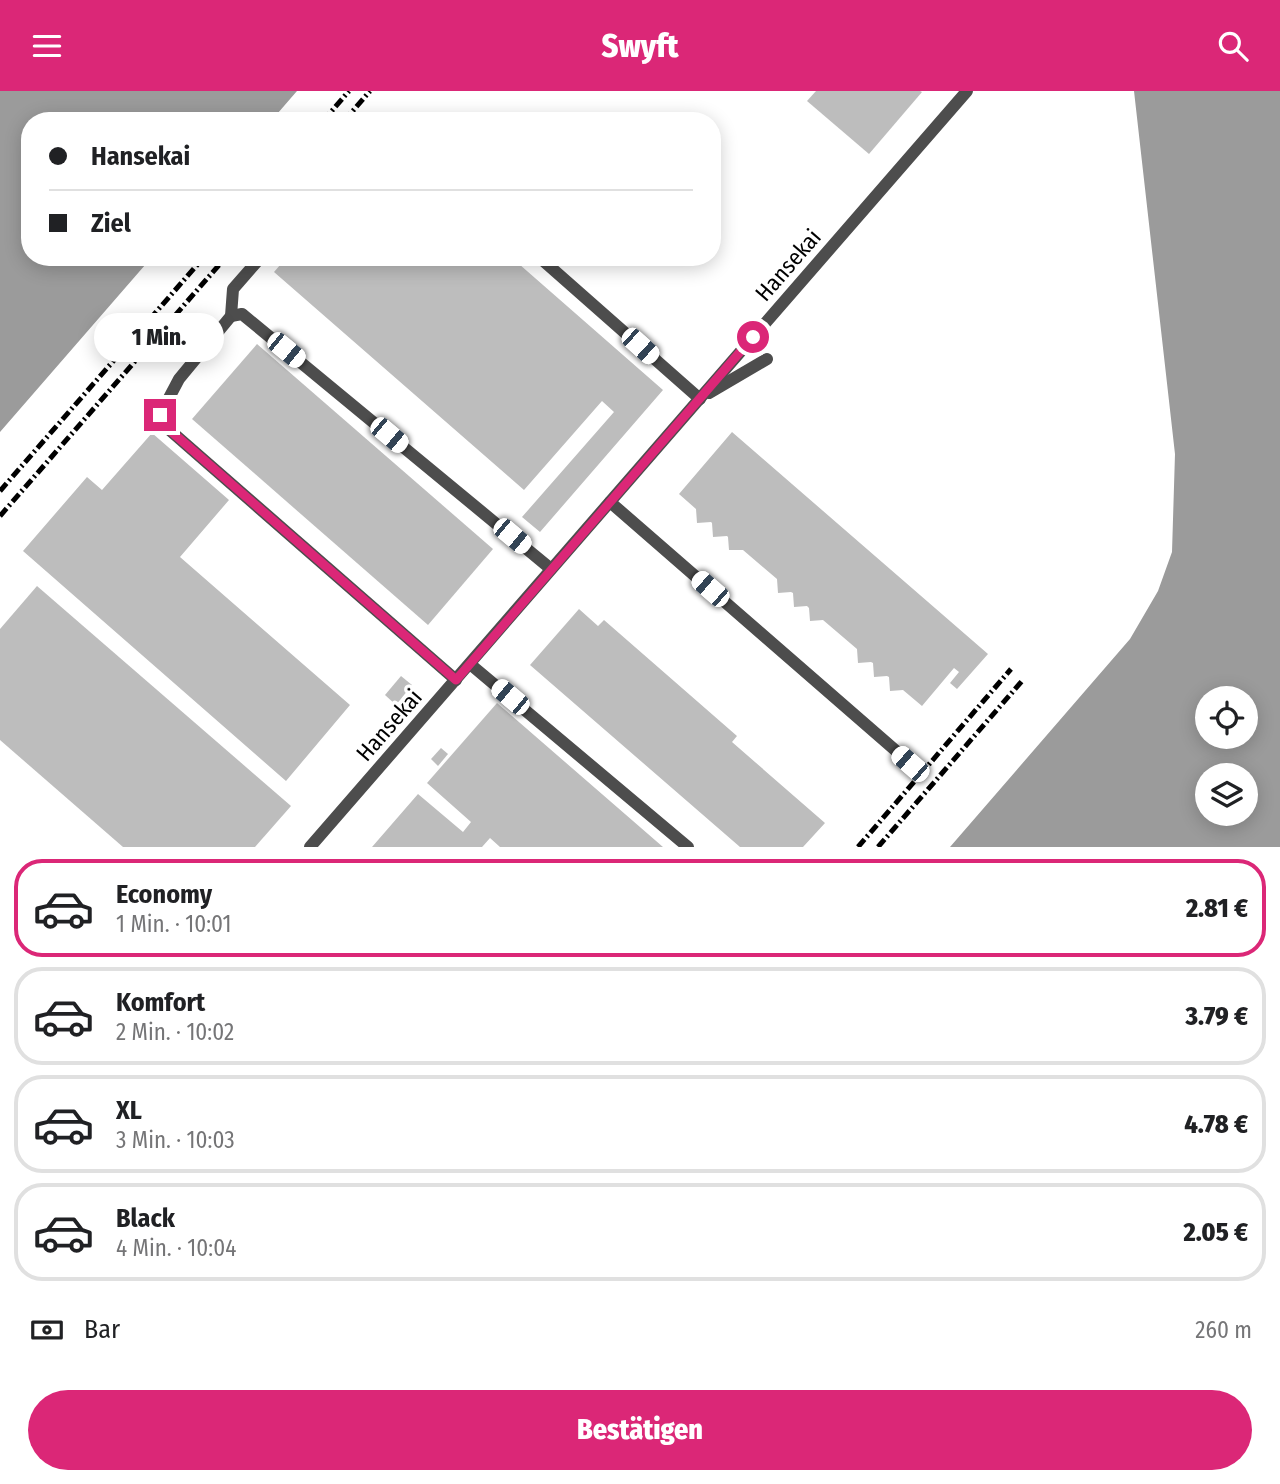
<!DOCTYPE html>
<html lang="de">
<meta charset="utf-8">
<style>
:root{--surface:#fff;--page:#f2f2f2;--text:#202124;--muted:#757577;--line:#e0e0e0;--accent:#db2777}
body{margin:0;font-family:"Fira Sans Condensed",sans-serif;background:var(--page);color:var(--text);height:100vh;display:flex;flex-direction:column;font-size:26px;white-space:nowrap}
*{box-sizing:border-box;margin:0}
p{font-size:23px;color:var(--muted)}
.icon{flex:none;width:38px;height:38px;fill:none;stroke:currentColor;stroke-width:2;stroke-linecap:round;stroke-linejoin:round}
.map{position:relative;height:756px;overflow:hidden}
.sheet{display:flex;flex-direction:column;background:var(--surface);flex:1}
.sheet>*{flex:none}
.guide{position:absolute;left:21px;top:21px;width:700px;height:154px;border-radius:28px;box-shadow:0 4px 18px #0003;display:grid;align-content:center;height:154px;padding:0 28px;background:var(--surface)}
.tools{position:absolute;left:1195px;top:595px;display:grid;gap:14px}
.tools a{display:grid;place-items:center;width:63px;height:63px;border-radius:50%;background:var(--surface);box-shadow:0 4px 18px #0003;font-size:35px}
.end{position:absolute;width:32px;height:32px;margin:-16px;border:9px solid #db2777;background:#fff;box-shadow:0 0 0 4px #fff}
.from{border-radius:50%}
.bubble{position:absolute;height:49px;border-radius:24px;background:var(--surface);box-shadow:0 4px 18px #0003;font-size:23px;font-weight:800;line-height:49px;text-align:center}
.car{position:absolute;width:21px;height:42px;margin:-21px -10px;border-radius:9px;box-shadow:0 0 5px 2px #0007;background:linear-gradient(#fff 24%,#345 0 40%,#fff 0 76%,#345 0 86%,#fff 0)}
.guide b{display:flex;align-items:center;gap:24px;height:66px;font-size:26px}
.guide b+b{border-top:2px solid var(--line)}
.guide i{width:18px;height:18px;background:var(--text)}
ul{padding:12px 0 0;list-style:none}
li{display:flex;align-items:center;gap:21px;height:98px;margin:0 14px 10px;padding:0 14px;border:4px solid var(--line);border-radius:28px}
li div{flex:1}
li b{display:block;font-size:26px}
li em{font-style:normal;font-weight:800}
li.on{border-color:var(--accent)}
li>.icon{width:63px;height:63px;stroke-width:1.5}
.pay{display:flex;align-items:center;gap:18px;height:77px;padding:0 28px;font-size:26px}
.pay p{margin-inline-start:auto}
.primary-button{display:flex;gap:14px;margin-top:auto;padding:14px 28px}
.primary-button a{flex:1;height:80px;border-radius:42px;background:var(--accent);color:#fff;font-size:28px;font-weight:800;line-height:80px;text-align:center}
header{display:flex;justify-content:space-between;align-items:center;height:91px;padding:0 28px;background:var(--accent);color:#fff;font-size:32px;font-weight:800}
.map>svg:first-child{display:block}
.water{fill:#9b9b9b;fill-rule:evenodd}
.building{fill:#bdbdbd}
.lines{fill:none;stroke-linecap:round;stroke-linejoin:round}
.minor{stroke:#4d4d4d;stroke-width:12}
.rail{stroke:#000;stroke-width:5;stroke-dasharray:10 3.5 2 3.5;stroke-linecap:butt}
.route{stroke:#db2777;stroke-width:9}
.labels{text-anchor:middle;stroke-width:7;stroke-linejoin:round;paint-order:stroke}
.street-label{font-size:23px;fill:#000;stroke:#fff}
</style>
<header><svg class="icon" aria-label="menu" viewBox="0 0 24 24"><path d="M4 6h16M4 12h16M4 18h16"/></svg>Swyft<svg class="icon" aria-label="search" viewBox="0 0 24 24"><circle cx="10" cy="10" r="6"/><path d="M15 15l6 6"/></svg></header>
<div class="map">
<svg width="1280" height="756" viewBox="0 0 1280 756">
<rect width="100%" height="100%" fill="#fff"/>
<g class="water">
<path d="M0 0H297L271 30H30V166H152L0 341Z"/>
<path d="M1134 0H1280V756H950L1130 548 1158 500 1172 461 1175 363ZM1208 607H1246V646H1208ZM1208 684H1246V723H1208Z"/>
</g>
<g class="building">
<path d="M816 0H920L922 1 869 63 807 10Z"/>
<path d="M287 166H511L663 299 540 441 522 426 614 321 602 310 524 399 274 181Z"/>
<path d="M257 253 493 458 428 534 192 328Z"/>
<path d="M732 341 988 563 957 598 950 592 959 581 954 577 922 615 903 599 890 600 889 586 887 585 874 586 873 572 871 571 858 572 857 558 823 529 810 530 809 517 807 515 794 516 793 502 791 501 778 502 777 488 743 459H729L728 446 727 445 713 446 712 432 711 431 697 432 696 418 679 403Z"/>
<path d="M152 342 229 409 180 466 350 614 286 690 23 460 87 386 102 399Z"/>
<path d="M37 495 291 715 255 756H123L0 649V538Z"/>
<path d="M579 518 598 535 604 529 737 645 732 651 825 732 803 756H740L530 574Z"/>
<path d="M401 585 412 594 396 614 385 604Z"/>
<path d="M497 612 663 756H500L490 747 482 756H372L418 703 463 741 471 731 427 692Z"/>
<path d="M441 657 448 663 438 675 431 668Z"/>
</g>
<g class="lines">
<g class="minor">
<path d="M381 30 382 28 384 30"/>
<path d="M261 166 233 198 231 225 179 288 160 324 165 335 456 589"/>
<path d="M539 166 700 308"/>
<path d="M231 225 242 223 551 478"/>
<path d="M709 302 767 268"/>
<path d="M610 411 910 672"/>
<path d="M470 573 688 756"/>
<path d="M310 756 967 0"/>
</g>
<g class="rail">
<path d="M323 30 349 0"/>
<path d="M344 30 370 0"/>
<path d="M0 400 204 166"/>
<path d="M0 425 226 166"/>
<path d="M858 756 1011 578"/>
<path d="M878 756 1022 590"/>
</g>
</g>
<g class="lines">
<path class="route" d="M160 324 165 335 456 589 753 246"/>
</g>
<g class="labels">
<g class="street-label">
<text transform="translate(788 174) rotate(-49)" y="8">Hansekai</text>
<text transform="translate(389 634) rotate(-49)" y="8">Hansekai</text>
</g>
</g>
</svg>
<div class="tools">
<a><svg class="icon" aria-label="locate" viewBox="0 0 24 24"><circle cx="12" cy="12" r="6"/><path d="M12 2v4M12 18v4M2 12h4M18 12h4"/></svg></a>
<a><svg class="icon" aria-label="layers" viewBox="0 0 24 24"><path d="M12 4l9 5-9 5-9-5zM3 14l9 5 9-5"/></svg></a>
</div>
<i class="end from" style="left:753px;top:246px"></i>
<i class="end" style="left:160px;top:324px"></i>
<div class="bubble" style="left:94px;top:222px;width:130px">1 Min.</div>
<i class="car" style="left:640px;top:255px;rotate:132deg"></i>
<i class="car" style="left:286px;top:259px;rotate:129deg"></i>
<i class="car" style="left:389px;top:344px;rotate:130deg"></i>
<i class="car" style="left:512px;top:445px;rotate:130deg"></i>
<i class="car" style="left:710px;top:498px;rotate:311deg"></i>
<i class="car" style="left:510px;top:606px;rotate:310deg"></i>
<i class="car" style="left:910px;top:673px;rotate:311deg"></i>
<div class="guide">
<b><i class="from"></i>Hansekai</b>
<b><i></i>Ziel</b>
</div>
</div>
<section class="sheet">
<ul>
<li class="on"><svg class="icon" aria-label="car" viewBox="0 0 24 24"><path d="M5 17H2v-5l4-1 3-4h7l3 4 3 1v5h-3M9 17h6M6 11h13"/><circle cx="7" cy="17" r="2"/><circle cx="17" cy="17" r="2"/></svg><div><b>Economy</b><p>1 Min. · 10:01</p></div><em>2.81 €</em></li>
<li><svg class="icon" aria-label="car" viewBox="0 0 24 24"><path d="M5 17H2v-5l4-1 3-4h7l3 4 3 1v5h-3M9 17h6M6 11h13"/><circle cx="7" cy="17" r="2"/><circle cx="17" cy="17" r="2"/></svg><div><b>Komfort</b><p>2 Min. · 10:02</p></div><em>3.79 €</em></li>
<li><svg class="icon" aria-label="car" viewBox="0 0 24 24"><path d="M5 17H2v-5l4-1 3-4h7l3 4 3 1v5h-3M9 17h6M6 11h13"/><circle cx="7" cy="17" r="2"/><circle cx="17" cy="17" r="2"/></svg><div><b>XL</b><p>3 Min. · 10:03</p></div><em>4.78 €</em></li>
<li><svg class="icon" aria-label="car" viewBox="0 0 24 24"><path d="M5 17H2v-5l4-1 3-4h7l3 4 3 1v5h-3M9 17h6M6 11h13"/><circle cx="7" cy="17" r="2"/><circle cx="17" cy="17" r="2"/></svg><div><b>Black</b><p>4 Min. · 10:04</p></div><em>2.05 €</em></li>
</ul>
<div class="pay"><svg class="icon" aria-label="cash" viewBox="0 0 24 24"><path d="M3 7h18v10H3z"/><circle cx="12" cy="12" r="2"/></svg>Bar<p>260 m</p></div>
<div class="primary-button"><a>Bestätigen</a></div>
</section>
